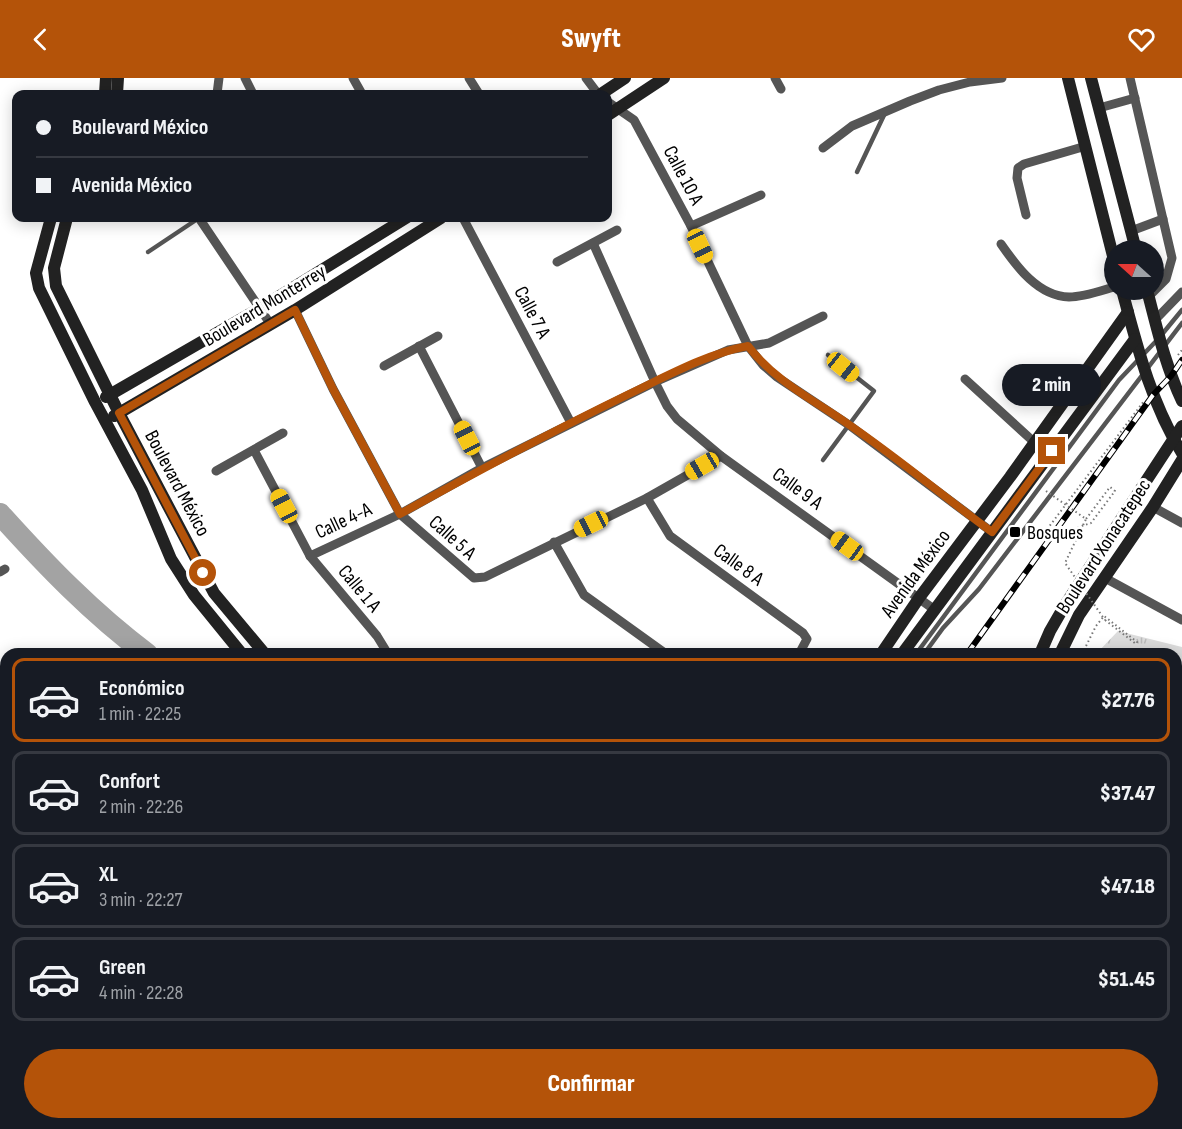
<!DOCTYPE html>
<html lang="es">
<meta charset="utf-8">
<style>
:root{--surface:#171b24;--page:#242831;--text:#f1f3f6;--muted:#9ea1a6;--line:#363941;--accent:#b45309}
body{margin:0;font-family:"Sofia Sans Condensed",sans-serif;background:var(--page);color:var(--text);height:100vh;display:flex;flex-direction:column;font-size:22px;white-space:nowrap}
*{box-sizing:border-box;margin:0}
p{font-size:20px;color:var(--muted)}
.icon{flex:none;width:33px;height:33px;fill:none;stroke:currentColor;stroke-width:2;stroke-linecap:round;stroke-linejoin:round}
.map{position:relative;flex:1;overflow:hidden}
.side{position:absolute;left:0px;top:570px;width:1182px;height:482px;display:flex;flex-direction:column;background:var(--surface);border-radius:18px 18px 0 0;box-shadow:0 3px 15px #0003}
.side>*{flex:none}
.hud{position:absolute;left:12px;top:12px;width:600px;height:132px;border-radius:12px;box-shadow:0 3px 15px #0003;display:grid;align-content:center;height:132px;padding:0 24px;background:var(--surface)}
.needle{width:39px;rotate:291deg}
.fabs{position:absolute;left:1104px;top:162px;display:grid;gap:12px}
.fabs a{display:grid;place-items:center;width:60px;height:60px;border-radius:50%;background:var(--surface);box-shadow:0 3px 15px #0003;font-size:30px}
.end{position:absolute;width:27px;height:27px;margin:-14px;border:8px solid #b45309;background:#fff;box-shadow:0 0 0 3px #fff}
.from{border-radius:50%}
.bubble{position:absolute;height:42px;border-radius:21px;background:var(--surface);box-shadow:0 3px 15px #0003;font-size:20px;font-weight:800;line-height:42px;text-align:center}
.car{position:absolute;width:18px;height:36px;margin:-18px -9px;border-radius:8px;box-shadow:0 0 4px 2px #0007;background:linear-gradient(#f5c518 24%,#345 0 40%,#f5c518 0 76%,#345 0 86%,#f5c518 0)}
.hud b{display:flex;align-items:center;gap:21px;height:57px;font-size:22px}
.hud b+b{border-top:2px solid var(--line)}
.hud i{width:15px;height:15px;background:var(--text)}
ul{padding:10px 0 0;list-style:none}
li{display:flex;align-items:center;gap:18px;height:84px;margin:0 12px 9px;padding:0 12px;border:3px solid var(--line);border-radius:12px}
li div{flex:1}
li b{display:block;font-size:22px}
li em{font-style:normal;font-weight:800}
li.on{border-color:var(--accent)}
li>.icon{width:54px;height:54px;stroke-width:1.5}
.action{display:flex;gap:12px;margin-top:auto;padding:12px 24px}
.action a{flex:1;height:69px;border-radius:36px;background:var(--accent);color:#fff;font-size:24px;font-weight:800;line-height:69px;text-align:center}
header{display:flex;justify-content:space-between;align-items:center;height:78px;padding:0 24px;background:var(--accent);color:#fff;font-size:27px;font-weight:800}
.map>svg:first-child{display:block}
.park{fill:url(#park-tufts)}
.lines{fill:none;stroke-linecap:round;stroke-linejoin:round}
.river{stroke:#a3a3a3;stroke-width:22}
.path{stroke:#777;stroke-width:2;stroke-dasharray:1.5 3;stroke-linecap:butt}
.lane{stroke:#555;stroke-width:4.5}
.street{stroke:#555;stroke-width:9}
.secondary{stroke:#222;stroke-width:12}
.rail-casing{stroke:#000;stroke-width:6}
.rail{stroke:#fff;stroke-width:4;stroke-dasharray:11;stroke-linecap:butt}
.path-bridge{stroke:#777;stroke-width:2;stroke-dasharray:1.5 3;stroke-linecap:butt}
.route{stroke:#b45309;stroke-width:8}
.poi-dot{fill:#000;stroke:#fff;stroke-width:2}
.labels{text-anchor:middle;stroke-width:6;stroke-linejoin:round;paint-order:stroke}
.street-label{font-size:20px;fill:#000;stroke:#fff}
.poi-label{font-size:20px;fill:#000;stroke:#fff;text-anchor:start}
</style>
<header><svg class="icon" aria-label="back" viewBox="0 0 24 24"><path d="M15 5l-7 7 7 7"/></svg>Swyft<svg class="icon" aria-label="heart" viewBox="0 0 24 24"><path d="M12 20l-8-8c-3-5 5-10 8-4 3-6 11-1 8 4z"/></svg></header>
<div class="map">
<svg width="1182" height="1051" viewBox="0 0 1182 1051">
<defs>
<pattern id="park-tufts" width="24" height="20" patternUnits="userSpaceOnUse" patternTransform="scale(1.5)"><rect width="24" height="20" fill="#dcdcdc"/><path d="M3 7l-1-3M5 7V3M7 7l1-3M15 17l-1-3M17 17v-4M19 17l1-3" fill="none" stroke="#bbb"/></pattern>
</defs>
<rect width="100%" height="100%" fill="#fff"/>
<path class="park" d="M1118 553 1182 569V1051H921L923 1046H1176V576H1096Z"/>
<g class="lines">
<g class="river">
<path d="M0 436C46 487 92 535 147 576"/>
<path d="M327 1046 349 1051"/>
</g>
<g class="path">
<path d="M1178 277 1182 272"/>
<path d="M1039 462 1144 323"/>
<path d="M1039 462 1091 445 1115 413 1110 409 1086 441"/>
<path d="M1082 576 1096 548 1104 538 1137 564 1136 566 1105 542"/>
<path d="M1176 618 1182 620"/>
<path d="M1176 791 1182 796"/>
<path d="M1176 848 1182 844"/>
<path d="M1176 1026 1182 1022"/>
<path d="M928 1051 934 1046"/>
<path d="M1010 1051 1011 1046"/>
<path d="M1152 1051 1157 1046"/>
</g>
<g class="lane">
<path d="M857 94 885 35"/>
<path d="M148 174 199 140"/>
<path d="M823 382 874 313 828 277"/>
<path d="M916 576 1119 302 1159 260 1182 232"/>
<path d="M924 576 943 550 979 511 1182 245"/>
<path d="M821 1046 833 1051"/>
<path d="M646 1051 649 1046"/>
<path d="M654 1051 657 1046"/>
<path d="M724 1051 731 1046"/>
<path d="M810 1051 812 1046"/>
</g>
<g class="street">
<path d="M245 0 253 16"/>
<path d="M353 0 362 16"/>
<path d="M469 0 479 16"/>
<path d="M586 0 598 16"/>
<path d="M775 0 781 11"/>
<path d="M1130 0 1172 180 1166 201 1149 218"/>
<path d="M217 16 219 0"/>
<path d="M608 24 634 42 691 148 748 268 763 287 777 299 849 347 992 454"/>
<path d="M1099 30 1135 20"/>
<path d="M823 70 852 48 910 23 939 12 970 4 1002 0"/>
<path d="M1026 137 1017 100 1018 90 1024 86 1086 68"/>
<path d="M199 140 271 247"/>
<path d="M463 140 571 345"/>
<path d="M691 148 761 117"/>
<path d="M1131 153 1163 141"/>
<path d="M593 165 655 304 667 328 677 341 721 378 935 532"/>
<path d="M1001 166C1017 189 1038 218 1069 219 1084 219 1100 213 1114 209"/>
<path d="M557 184 617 152"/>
<path d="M295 232 333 311 400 436 474 500 485 499 647 420 721 378"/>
<path d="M1155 242 1182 214"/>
<path d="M419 268 482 390"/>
<path d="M384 288 438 258"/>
<path d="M965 301 1034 364"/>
<path d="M254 372 310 478 377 558 388 576"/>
<path d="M216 393 283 355"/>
<path d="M647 420 670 458 803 555 807 561 799 576"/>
<path d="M1153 429 1182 445"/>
<path d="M554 464 584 517 666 576"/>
<path d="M310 478 400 436 482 390 655 304 728 272 769 265 823 238"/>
<path d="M0 494 5 491"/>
<path d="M1105 500 1182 542"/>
<path d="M556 576 558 575"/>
<path d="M0 643 6 639"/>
<path d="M0 798 6 795"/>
<path d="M0 820 6 833"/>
<path d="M0 894 6 890"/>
<path d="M0 969 6 965"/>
<path d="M116 1046 119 1051"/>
<path d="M32 1051 41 1046"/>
<path d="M588 1051 590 1046"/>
</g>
<g class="secondary">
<path d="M1068 0 1114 182"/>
<path d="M1091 0 1136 172"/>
<path d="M105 16 106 0"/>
<path d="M117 16 118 0"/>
<path d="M601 16 625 0"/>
<path d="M608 37 664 0"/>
<path d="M51 140 36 195 39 210 95 324 142 412 171 481 194 517 242 576"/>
<path d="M67 140 54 190 56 208 119 335 214 515 265 576"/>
<path d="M1122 212C1137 268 1151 325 1182 375"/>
<path d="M1147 212C1157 250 1165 287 1182 323"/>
<path d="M106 319 260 230 406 140"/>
<path d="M114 338 295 232 441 140"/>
<path d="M881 576 919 520 1010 399 1128 234"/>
<path d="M902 576 1135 261"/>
<path d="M1040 576 1050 553 1065 527 1182 348"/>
<path d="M1060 576 1079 537 1153 429 1182 382"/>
<path d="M712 1046 718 1051"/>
<path d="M756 1046 763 1051"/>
<path d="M878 1051 880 1046"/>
<path d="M896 1051 898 1046"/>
</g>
<defs>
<g id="rail">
<path d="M967 576 1153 317 1171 298 1182 282"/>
<path d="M696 1051 699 1046"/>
</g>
</defs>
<use href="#rail" class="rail-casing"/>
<use href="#rail" class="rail"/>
<path class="path-bridge" d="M1046 413 1086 441 1065 485 1105 542"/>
</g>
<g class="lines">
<path class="route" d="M203 495 119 335 295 232 333 311 400 436C476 394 551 354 629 316 667 298 706 276 748 268 775 303 812 321 848 346 898 380 944 419 992 454L1052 373"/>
</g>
<rect class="poi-dot" x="1009" y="448" width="12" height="12" rx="3"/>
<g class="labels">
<g class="street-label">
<text transform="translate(684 97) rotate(62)" y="7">Calle 10 A</text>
<text transform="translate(264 227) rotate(-31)" y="7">Boulevard Monterrey</text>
<text transform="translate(533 234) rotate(62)" y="7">Calle 7 A</text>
<text transform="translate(178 405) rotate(62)" y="7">Boulevard México</text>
<text transform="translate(798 410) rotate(36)" y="7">Calle 9 A</text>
<text transform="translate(343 442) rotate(-25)" y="7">Calle 4-A</text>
<text transform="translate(453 459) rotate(42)" y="7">Calle 5 A</text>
<text transform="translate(1103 468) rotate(-57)" y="7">Boulevard Xonacatepec</text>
<text transform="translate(739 486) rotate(36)" y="7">Calle 8 A</text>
<text transform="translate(915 495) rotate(-54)" y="7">Avenida México</text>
<text transform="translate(360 510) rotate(50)" y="7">Calle 1 A</text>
</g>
<g class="poi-label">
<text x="1027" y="461">Bosques</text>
</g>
</g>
</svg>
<div class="fabs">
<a><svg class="needle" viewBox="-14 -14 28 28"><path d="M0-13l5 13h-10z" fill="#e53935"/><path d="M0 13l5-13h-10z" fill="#9ea1a6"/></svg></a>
</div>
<i class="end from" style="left:203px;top:495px"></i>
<i class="end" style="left:1052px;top:373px"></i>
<div class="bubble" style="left:1002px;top:286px;width:99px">2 min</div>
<i class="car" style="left:700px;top:168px;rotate:155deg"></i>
<i class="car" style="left:843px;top:289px;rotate:129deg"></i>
<i class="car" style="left:467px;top:360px;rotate:333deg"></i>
<i class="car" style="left:702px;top:388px;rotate:240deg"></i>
<i class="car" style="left:284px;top:428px;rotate:332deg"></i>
<i class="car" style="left:591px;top:446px;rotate:244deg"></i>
<i class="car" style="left:847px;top:468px;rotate:306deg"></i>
<div class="hud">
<b><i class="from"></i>Boulevard México</b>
<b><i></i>Avenida México</b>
</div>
<section class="side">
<ul>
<li class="on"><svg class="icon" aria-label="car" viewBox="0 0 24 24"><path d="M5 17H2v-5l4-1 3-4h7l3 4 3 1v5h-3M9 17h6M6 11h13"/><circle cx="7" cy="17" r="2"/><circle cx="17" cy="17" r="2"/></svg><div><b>Económico</b><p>1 min · 22:25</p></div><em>$27.76</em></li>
<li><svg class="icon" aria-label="car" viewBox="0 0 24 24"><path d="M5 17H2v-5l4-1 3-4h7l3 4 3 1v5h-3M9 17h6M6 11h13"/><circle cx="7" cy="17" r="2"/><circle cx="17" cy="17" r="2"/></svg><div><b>Confort</b><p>2 min · 22:26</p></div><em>$37.47</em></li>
<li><svg class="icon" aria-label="car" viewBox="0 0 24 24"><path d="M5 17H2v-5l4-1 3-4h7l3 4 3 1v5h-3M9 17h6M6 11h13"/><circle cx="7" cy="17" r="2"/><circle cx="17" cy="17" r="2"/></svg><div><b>XL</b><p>3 min · 22:27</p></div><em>$47.18</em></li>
<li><svg class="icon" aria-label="car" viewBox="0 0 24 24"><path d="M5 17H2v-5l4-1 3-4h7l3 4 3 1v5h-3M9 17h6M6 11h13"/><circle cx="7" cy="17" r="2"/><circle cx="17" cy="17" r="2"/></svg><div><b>Green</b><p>4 min · 22:28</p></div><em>$51.45</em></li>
</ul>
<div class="action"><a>Confirmar</a></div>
</section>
</div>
